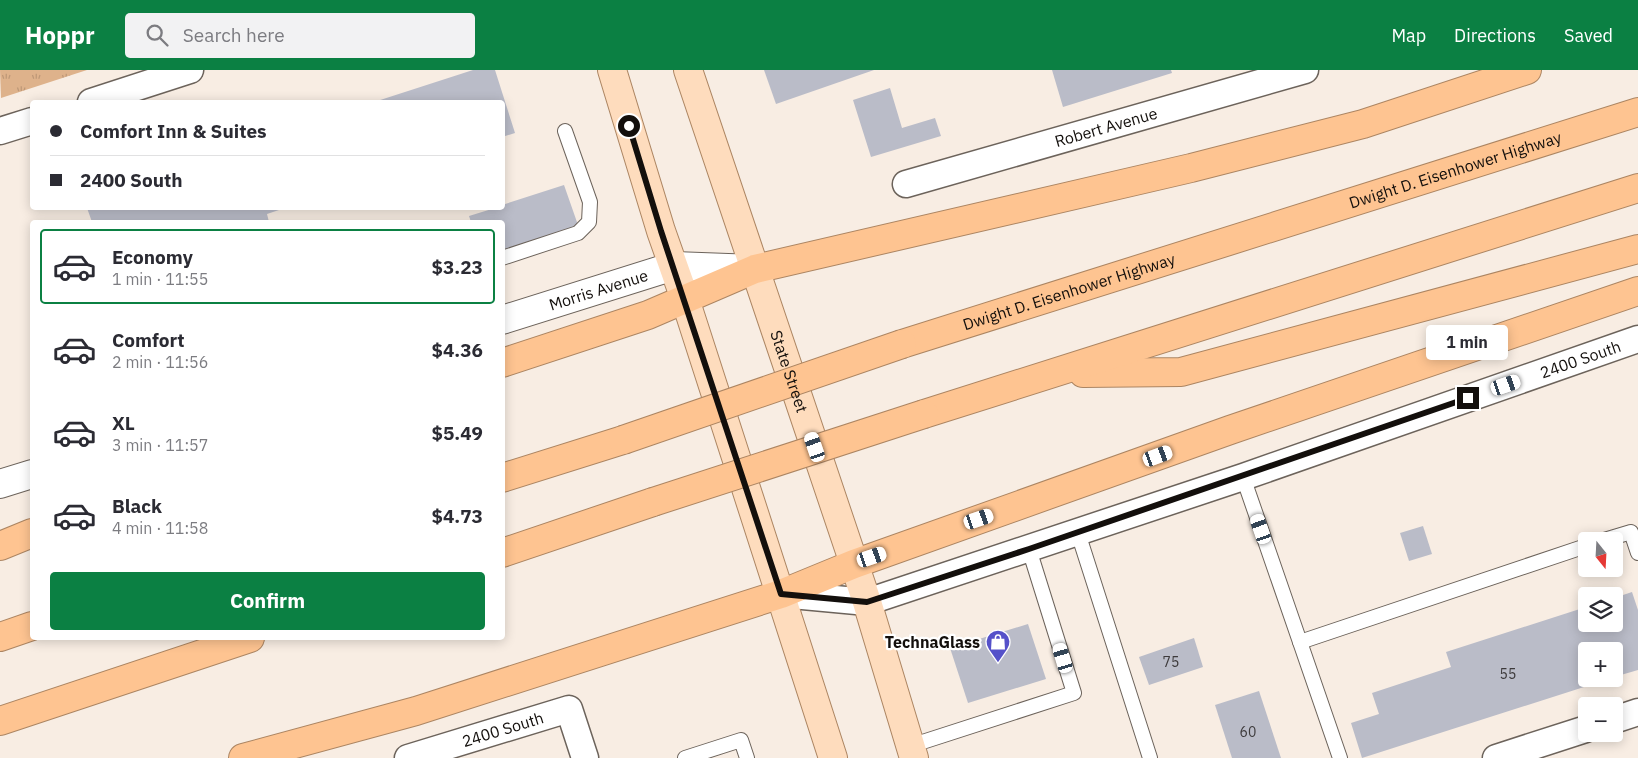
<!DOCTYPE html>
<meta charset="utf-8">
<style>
:root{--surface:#fff;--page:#f2f2f3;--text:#2b2b33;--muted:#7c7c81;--line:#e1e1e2;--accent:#0b8043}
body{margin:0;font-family:"IBM Plex Sans",sans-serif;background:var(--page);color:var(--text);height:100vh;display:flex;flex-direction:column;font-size:19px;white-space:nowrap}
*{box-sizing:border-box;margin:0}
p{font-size:16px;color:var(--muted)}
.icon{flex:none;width:28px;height:28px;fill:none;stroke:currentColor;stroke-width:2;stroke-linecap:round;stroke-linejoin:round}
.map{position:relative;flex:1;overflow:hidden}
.drawer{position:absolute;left:30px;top:150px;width:475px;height:420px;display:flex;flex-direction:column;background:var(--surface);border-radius:5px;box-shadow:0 2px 12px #0003}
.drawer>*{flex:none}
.hud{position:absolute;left:30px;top:30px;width:475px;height:110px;border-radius:5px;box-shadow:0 2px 12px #0003;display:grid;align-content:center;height:110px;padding:0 20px;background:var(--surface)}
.needle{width:32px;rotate:162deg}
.fabs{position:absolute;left:1578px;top:462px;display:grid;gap:10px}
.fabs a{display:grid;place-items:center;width:45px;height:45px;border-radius:5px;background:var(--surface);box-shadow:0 2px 12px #0003;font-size:25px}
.end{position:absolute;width:22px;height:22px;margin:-11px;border:6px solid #130f0c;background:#fff;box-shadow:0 0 0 2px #fff}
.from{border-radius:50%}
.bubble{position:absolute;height:35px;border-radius:5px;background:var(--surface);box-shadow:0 2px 12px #0003;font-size:16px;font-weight:800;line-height:35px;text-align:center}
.car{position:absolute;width:15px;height:30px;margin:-15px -8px;border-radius:6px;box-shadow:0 0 4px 1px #0007;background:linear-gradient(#fff 24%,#345 0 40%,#fff 0 76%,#345 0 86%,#fff 0)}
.hud b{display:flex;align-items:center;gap:18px;height:48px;font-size:19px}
.hud b+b{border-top:1px solid var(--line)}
.hud i{width:12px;height:12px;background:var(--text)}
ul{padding:9px 0 0;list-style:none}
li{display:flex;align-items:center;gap:15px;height:75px;margin:0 10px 8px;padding:0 10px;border:2px solid transparent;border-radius:5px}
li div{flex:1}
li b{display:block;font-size:19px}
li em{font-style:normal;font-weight:800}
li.current{border-color:var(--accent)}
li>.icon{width:45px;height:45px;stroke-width:1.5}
.button{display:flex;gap:10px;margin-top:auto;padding:10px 20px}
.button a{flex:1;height:58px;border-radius:5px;background:var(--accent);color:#fff;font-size:20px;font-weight:800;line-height:58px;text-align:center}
header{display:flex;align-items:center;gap:30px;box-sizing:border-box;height:70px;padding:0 25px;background:var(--accent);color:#fff}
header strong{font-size:24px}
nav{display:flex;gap:28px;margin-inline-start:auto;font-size:18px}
.search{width:350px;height:45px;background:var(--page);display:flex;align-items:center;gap:12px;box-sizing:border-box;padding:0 18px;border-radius:5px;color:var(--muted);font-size:19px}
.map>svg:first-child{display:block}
.grass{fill:url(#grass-tufts)}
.building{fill:#babcc8}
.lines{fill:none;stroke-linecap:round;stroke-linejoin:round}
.service-casing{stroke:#6c635b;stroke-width:16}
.minor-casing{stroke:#6c635b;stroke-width:29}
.tertiary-casing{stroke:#6c635b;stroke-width:30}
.primary-casing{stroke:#ac8562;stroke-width:30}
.motorway-casing{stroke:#ac8562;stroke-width:30}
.service{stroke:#fff;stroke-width:14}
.minor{stroke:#fff;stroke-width:26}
.tertiary{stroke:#fff;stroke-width:28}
.primary{stroke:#fedcbd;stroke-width:28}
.motorway{stroke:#fec491;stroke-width:28}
.motorway-bridge-casing{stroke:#ac8562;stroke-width:30;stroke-linecap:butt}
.motorway-bridge{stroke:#fec491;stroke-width:28}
.route{stroke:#130f0c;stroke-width:6}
.labels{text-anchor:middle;stroke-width:4.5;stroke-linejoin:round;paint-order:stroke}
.number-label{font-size:14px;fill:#3d3a3b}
.street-label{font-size:16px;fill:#130f0c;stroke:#fff}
.poi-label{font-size:16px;font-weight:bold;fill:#130f0c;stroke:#fff;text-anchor:end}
</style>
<header>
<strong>Hoppr</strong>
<div class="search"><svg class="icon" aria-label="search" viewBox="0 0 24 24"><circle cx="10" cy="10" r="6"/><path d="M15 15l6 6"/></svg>Search here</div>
<nav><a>Map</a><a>Directions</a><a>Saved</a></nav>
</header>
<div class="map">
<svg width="1638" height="688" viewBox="0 0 1638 688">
<defs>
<pattern id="grass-tufts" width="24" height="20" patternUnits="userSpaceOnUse" patternTransform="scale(1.25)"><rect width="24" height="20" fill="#deb28b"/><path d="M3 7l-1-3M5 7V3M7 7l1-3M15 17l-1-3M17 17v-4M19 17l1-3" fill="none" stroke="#be9877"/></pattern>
</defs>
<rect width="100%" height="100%" fill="#f8ede3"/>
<path class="grass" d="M0 0H87L1 28Z"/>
<g class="building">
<path d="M473 0H495L515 63 502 67V32H374Z"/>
<path d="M764 0H874L776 34Z"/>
<path d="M1052 0H1171L1172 3 1063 37Z"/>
<path d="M890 18 902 58 935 48 941 66 871 87 853 30Z"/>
<path d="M564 115 578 155 502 182V152H471L469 146 495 138H502V135Z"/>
<path d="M87 138H285L267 144 269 152H92Z"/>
<path d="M1423 456 1432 484 1409 491 1400 463Z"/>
<path d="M1632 522 1638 540V600L1614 607V581H1586V609H1609L1362 688 1351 653 1379 644 1372 623 1451 597 1446 582 1586 537V554H1614V528Z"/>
<path d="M1028 554 1046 609 968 633 950 578Z"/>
<path d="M1194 568 1203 597 1149 615 1139 587Z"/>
<path d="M1259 621 1281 688H1232L1215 635Z"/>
</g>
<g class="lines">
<defs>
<g id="service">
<path d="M502 188 578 163 589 152 590 132 565 61"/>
<path d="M1243 407 1300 572"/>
<path d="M1078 463 1150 688"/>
<path d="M1601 471 1631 462 1638 483"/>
<path d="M910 676 1074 623 1029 479"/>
<path d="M685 688 741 670 747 688"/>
<path d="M1340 688 1300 572 1586 476"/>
</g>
<g id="minor">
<path d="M91 32 190 0"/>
<path d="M0 61 32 51"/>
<path id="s1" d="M906 114 1305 0"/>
<path id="s2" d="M781 524 867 532 1243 407 1638 269"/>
<path d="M1614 650 1638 642"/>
<path id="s3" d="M408 688 569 639 585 688"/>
<path d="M1496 688 1586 659"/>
</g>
<g id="tertiary">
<path id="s4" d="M502 250 674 196 755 199"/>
<path d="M0 414 32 404"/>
</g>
<g id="primary">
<path d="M612 0 661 161 685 229 833 688"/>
<path id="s5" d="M688 0 867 532 914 688"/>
</g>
<g id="motorway">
<path id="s6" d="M902 274 1638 42"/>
<path d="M502 293 648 245 755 199 1191 98 1363 54 1527 0"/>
<path d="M1083 303 1181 302 1638 179"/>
<path d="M924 344 1638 118"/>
<path d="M502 408 623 370"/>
<path d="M0 476 32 463"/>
<path d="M502 483 653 432"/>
<path d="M0 567 32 556"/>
<path d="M0 651 250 568"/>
<path d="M243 688 416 641 781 524 854 494 1230 360 1638 221"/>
</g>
</defs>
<use href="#service" class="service-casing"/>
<use href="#minor" class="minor-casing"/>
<use href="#tertiary" class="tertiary-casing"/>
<use href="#primary" class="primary-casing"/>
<use href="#motorway" class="motorway-casing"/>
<use href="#service" class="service"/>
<use href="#minor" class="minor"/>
<use href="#tertiary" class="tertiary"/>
<use href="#primary" class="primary"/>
<use href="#motorway" class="motorway"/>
<defs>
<g id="motorway-bridge">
<path d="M623 370 902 274"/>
<path d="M653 432 924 344"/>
</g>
</defs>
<use href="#motorway-bridge" class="motorway-bridge-casing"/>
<use href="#motorway-bridge" class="motorway-bridge"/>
</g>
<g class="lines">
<path class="route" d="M629 56 661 161 781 524 867 532 1029 479 1468 328"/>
</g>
<defs>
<symbol id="shop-pin" viewBox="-11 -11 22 30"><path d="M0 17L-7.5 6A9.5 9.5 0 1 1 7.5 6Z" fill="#5551c9" stroke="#fff"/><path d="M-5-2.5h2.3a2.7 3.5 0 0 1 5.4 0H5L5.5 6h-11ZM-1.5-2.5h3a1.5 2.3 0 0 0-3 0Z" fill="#fff"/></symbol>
</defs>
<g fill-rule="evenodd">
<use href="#shop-pin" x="984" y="558" width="28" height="38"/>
</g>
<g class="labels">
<g class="number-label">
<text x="1171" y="597">75</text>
<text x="1508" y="609">55</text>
<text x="1248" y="667">60</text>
</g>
<g class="street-label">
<text dy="6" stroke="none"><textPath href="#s1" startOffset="208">Robert Avenue</textPath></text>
<text dy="6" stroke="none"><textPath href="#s6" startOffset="580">Dwight D. Eisenhower Highway</textPath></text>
<text dy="6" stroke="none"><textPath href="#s4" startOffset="101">Morris Avenue</textPath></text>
<text dy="6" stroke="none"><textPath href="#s6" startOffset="175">Dwight D. Eisenhower Highway</textPath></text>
<text dy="6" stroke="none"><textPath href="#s2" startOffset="840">2400 South</textPath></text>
<text dy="6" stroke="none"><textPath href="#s5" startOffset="318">State Street</textPath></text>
<text dy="6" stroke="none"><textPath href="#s3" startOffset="99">2400 South</textPath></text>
</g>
<g class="poi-label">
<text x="980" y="578">TechnaGlass</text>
</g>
</g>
</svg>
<div class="fabs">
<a><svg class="needle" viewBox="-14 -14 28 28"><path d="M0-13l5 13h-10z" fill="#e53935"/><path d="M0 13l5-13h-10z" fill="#7c7c81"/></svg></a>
<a><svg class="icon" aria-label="layers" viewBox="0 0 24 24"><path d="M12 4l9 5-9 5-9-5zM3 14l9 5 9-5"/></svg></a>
<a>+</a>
<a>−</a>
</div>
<i class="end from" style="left:629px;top:56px"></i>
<i class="end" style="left:1468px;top:328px"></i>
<div class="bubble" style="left:1426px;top:255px;width:82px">1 min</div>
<i class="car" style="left:1506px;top:315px;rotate:71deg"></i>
<i class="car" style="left:815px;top:377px;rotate:341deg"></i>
<i class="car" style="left:1158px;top:386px;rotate:70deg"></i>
<i class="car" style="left:979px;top:449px;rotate:71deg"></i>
<i class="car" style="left:1261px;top:459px;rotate:341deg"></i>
<i class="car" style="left:872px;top:487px;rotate:71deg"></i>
<i class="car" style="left:1063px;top:588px;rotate:343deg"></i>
<div class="hud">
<b><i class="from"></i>Comfort Inn &amp; Suites</b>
<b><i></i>2400 South</b>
</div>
<section class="drawer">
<ul>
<li class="current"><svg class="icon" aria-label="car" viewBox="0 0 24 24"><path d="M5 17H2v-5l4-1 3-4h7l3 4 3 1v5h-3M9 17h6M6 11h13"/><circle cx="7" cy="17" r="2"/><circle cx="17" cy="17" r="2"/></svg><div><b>Economy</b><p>1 min · 11:55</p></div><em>$3.23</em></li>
<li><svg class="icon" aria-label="car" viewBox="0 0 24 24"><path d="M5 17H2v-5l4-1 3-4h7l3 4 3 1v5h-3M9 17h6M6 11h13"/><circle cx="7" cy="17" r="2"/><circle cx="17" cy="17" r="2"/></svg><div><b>Comfort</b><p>2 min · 11:56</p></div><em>$4.36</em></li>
<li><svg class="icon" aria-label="car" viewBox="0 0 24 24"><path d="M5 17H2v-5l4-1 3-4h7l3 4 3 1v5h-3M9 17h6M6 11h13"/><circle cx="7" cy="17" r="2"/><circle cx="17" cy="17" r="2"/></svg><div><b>XL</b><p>3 min · 11:57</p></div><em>$5.49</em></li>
<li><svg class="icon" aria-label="car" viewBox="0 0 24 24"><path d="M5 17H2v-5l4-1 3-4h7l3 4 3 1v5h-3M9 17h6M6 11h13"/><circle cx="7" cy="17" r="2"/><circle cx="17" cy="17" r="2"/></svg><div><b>Black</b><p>4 min · 11:58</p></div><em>$4.73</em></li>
</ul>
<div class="button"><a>Confirm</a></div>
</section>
</div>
